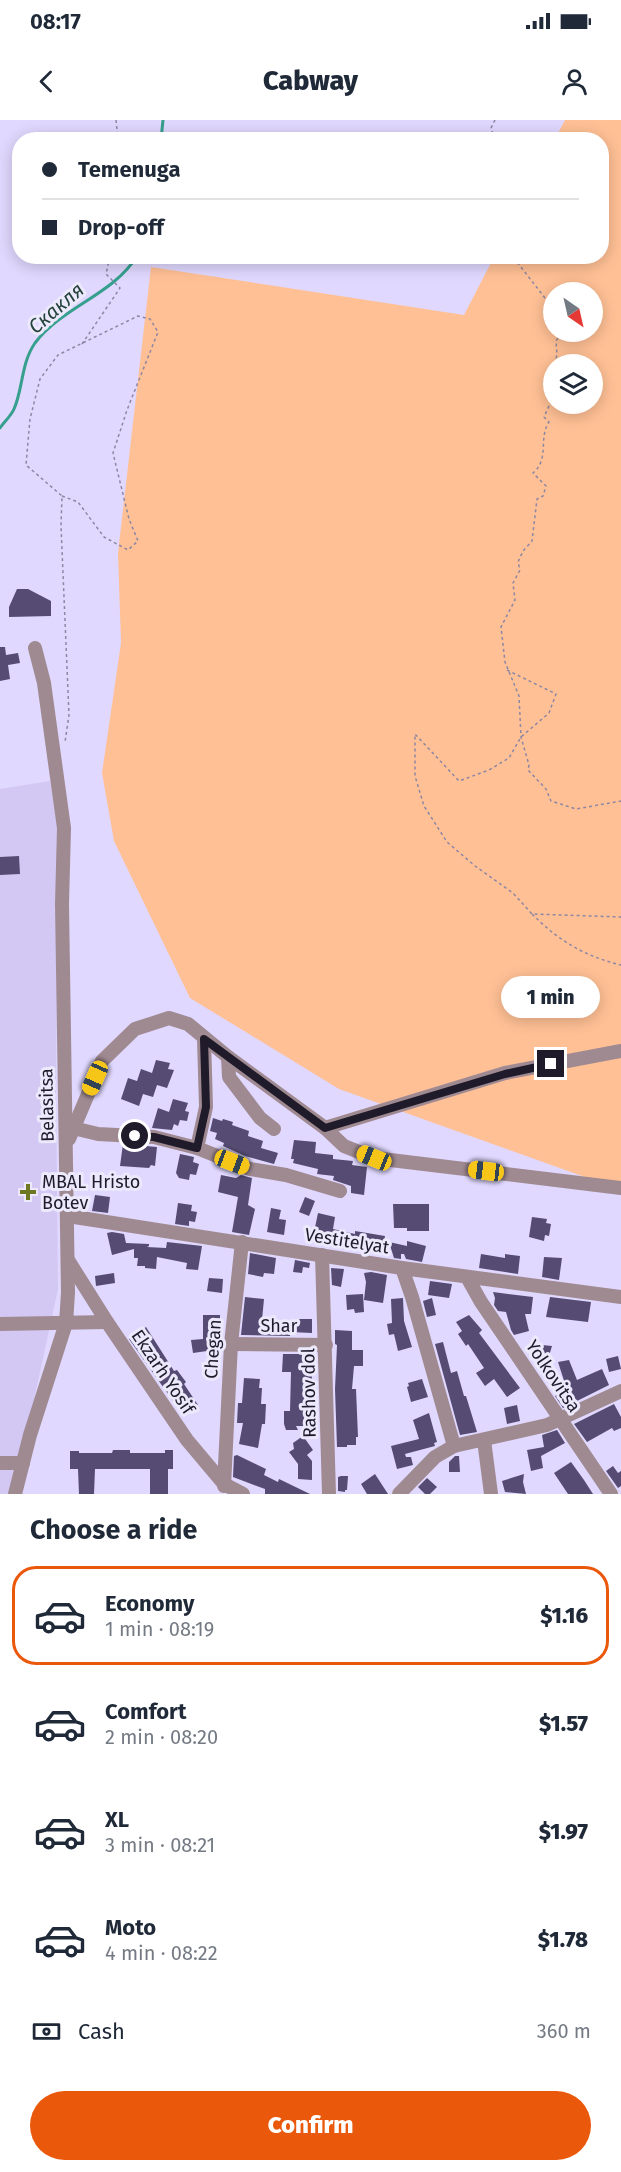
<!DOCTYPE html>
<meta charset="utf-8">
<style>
:root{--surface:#fff;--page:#f2f2f3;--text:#1f2937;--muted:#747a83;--line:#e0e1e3;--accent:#ea580c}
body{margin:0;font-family:"Fira Sans",sans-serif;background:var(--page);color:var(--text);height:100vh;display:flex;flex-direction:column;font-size:22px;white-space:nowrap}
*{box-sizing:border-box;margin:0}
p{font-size:20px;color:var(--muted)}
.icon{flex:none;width:33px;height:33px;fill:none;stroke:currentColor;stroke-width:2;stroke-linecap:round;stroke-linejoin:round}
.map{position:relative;height:1374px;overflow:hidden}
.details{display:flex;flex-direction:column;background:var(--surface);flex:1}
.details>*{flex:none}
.hud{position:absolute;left:12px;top:12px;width:597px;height:132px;border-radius:24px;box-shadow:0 3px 15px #0003;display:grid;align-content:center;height:132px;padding:0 30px;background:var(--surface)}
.needle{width:39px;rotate:146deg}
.controls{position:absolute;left:543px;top:162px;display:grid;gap:12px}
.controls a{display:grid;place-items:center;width:60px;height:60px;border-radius:50%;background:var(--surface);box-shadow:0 3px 15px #0003;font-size:30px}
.end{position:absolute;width:27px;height:27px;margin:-14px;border:8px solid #1f1b2b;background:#fff;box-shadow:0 0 0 3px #fff}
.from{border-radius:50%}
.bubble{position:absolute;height:42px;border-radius:21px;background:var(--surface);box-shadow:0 3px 15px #0003;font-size:20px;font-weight:800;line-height:42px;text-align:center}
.car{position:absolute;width:18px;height:36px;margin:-18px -9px;border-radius:8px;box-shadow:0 0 4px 2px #0007;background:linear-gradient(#f5c518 24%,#345 0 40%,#f5c518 0 76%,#345 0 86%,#f5c518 0)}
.hud b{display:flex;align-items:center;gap:21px;height:57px;font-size:22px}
.hud b+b{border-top:2px solid var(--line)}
.hud i{width:15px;height:15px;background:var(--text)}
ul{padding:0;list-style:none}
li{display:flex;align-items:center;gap:18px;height:99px;margin:0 12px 9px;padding:0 18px;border:3px solid transparent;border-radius:24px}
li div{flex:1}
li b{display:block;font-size:22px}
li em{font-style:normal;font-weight:800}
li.active{border-color:var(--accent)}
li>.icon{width:54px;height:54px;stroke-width:1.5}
h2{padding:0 30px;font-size:27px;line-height:72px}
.pay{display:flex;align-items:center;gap:15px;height:66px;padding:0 30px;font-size:22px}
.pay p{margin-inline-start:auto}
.action{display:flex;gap:12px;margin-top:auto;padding:12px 30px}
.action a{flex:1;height:69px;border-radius:36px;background:var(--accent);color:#fff;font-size:24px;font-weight:800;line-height:69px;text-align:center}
.status{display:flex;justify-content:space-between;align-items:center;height:42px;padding:0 30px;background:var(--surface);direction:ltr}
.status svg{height:16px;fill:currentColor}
header{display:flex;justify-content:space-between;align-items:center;height:78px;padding:0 30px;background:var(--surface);font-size:27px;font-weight:800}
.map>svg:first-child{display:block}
.built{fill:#d2c8f3}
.green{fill:#ffc095;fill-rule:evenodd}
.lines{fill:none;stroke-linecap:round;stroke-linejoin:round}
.stream{stroke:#369f8e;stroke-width:3}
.building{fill:#564c73}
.path{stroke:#8d87a3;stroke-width:1.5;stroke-dasharray:3 3;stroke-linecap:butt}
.minor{stroke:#a08a92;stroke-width:14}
.route{stroke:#1f1b2b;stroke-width:8}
.poi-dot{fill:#6e7721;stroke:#ece9fc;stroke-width:2}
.labels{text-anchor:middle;stroke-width:6;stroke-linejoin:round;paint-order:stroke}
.street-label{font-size:18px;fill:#1f1b2b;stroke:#ece9fc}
.poi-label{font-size:18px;fill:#1f1b2b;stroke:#ece9fc;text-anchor:start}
.water-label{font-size:20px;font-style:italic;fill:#25433b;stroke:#ece9fc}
</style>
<div class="status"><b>08:17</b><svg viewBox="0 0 49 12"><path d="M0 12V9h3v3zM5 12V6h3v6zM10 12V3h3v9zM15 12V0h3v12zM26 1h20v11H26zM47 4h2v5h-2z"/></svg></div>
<header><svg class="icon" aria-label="back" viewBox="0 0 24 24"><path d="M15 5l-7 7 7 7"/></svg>Cabway<svg class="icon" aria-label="person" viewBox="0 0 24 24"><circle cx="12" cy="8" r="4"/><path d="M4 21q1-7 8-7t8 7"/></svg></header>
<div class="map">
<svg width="621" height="1374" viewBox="0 0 621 1374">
<rect width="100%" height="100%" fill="#e0d8fe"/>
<path class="built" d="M50 661 58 711 56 974 58 1169 35 1275 10 1374H0V669Z"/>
<path class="green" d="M565 0H621V1070L339 969 190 878 114 721 102 653 121 523 118 433 151 147 464 195 494 137 602 136V20L555 19ZM554 172H592V212H554ZM554 244H592V284H554Z"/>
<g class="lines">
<g class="stream">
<path d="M161 20 163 0"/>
<path d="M0 308C4 302 11 296 14 289 23 269 21 243 35 223 62 187 113 175 137 136"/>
</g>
</g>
<g class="building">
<path d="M17 469H28L51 481V496L9 497V487Z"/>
<path d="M0 527H5L6 535 18 533 20 543 8 545 10 559 0 561Z"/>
<path d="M19 736 20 754 0 755V737Z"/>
<path d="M156 940 170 943 168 949 174 950 167 968 157 965 153 977 143 974 139 986 121 979 128 958 137 961 141 949 152 953Z"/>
<path d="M173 979 188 983 185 991 189 992 187 1001 180 1000 178 1006 174 1004 172 1010 152 1008 158 988 169 992Z"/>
<path d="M213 998 222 1001 223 999 233 1002 232 1005 249 1011 248 1016 263 1021 261 1028 278 1033 274 1044 245 1036 223 1026 224 1023 215 1019 217 1013 210 1011Z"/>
<path d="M294 1020 316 1022 315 1033 333 1035V1039L353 1041 352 1045 367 1047 364 1075 351 1073V1066L333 1060 334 1056 317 1054 318 1049 293 1043 294 1039H291Z"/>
<path d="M123 1024 157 1027 155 1046 151 1045 149 1048 120 1046Z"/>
<path d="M180 1034 194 1037 193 1042 199 1044 196 1055 190 1054 189 1060 179 1058 176 1053Z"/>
<path d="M221 1055 236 1058 241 1055 252 1058 248 1085 255 1089 249 1115 232 1112 238 1077 218 1072Z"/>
<path d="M95 1075 110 1077 108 1093 92 1091Z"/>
<path d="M305 1077 315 1081 309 1096 299 1092Z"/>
<path d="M178 1083 192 1085 191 1091 197 1092 195 1102 189 1101V1106L175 1104Z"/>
<path d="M393 1084H429V1111H407V1108H394Z"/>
<path d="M271 1088 281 1090 279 1099 286 1100 284 1115 267 1112Z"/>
<path d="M318 1093 335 1097 333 1109 355 1114V1111L385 1116 382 1132H373V1127L347 1126 346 1129 312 1122Z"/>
<path d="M532 1097 547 1099 546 1103 551 1104 549 1116 545 1115 544 1121 529 1117Z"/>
<path d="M112 1112 124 1114 126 1123 149 1124V1126L147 1127 166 1128 167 1122 202 1126 198 1150 186 1149 187 1143 157 1137 156 1149 145 1148V1146H137L138 1138H134V1129L112 1135 107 1113Z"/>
<path d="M407 1121 426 1126 422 1142 406 1139 404 1134H401V1139L394 1138 389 1122 407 1126Z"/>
<path d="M250 1133 276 1138 274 1154 264 1153 263 1157 248 1154Z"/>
<path d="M481 1134 505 1138V1134L520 1136 518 1154 479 1148Z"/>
<path d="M544 1137 562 1138 559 1160 542 1157Z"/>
<path d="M295 1140 310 1143 309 1148 303 1147 302 1153 293 1152Z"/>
<path d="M331 1148 344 1149 341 1167 332 1165Z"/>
<path d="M371 1152 387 1155 383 1183 364 1180 366 1162 364 1153Z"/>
<path d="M114 1153 115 1163 96 1166 95 1156Z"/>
<path d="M209 1158 223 1159 222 1173 207 1171Z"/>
<path d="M430 1161 452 1164 449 1178 428 1175Z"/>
<path d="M493 1172 533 1177 531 1194H525L529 1211 514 1215 511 1210 506 1192 498 1191 494 1185 495 1178Z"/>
<path d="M363 1174 364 1192 355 1193 354 1189 347 1190 346 1175Z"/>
<path d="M245 1177 264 1179 262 1200 297 1202V1199H312V1213L290 1212V1216L241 1215Z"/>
<path d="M550 1177 591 1182 588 1202 546 1197Z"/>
<path d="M403 1178 404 1201 412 1227 398 1231 394 1214 389 1215 387 1204 392 1203 391 1179Z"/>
<path d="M432 1178 436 1195 427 1197 423 1181Z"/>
<path d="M203 1195H220V1214H212L214 1230 193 1233 191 1220 203 1219Z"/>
<path d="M469 1195 482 1210 479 1213 520 1268 507 1277 494 1259 485 1266 476 1253 484 1248 468 1224 466 1226 458 1214 462 1211 456 1202Z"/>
<path d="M146 1207 174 1251 177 1250 186 1262 184 1264 198 1285 183 1295 129 1219Z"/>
<path d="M335 1210 352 1211V1230H363V1246H354L352 1269H356L358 1317H356V1325H347V1327H337L335 1269 337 1225 335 1224Z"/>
<path d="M443 1222 451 1253 457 1251 464 1276H466L477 1312 460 1315 435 1224Z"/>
<path d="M542 1225 552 1226 549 1236 539 1242Z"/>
<path d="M283 1234H301L312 1249 311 1306H296L298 1310H286L284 1304V1291H290L291 1252H282Z"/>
<path d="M618 1236 621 1249 609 1252 606 1239Z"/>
<path d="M569 1240 577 1260 602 1249 609 1265 563 1288 555 1276 567 1270 558 1242Z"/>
<path d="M244 1258 260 1259 259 1268H262L261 1284H266L265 1304H262L258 1328 239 1324 243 1303H237L238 1283H242Z"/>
<path d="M422 1259 428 1277 411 1282 407 1267 409 1266 408 1263Z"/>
<path d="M614 1284 621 1297V1308L614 1311 612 1308 587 1322 574 1304Z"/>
<path d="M517 1285 520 1301 507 1304 504 1288Z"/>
<path d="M429 1293 437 1322 434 1323 435 1326 405 1334 406 1337H411L413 1345 397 1349 391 1326 419 1319 413 1300Z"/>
<path d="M557 1310 565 1323 541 1336 543 1348 531 1351 527 1330 544 1327 542 1315Z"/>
<path d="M303 1316 313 1330 307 1335 312 1341V1360L298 1359V1344L289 1332 294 1329 293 1323Z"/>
<path d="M113 1330H130V1333H165V1330H173V1349H168V1374H150V1349H95L94 1374H79L78 1349H70V1331H79V1333H112Z"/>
<path d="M237 1335 266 1349 264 1355 278 1362 279 1359 310 1374H265V1369L233 1357 234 1336Z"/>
<path d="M455 1336H459L460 1352H449V1342Z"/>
<path d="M571 1342 584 1360 593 1374H568L554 1353Z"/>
<path d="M613 1346 618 1353 621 1351V1366L618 1368 606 1351Z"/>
<path d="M375 1354 388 1374H367L361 1364Z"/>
<path d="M524 1354 523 1362 526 1374 505 1372 502 1361Z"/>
<path d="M341 1356H348L347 1370H345V1372L338 1371V1357Z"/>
<path d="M427 1358 437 1367 430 1374H425L418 1367Z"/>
</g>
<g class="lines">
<g class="path">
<path d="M116 0 118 20"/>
<path d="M495 0 491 8 495 20"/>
<path d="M508 136 511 140 517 142 545 178 554 179"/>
<path d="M82 224 120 168 106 154 110 136"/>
<path d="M554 244 557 235 556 221 562 212"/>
<path d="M554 275 544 297 549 302C538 318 550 339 533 353L546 366 543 376 537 379 532 421 523 431 518 442 520 450 513 463 515 480 501 507 505 542 519 576 521 617 529 645 528 650 546 669 551 681 576 689 621 681"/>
<path d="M62 376 78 382 104 417 128 430 138 421 129 399 113 333 127 290 158 212 150 199 138 196 58 235 40 259 30 299 26 345 62 376 61 406 69 595 65 622"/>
<path d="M507 550 556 574 549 593 521 617 509 638 489 650 459 661 415 614V656L424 686 447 722 475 746 513 773 532 794 621 797"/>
<path d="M532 794C559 821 584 836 621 845"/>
</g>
<g class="minor">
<path d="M228 937 229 957 260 998 274 1009"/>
<path d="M73 1008 98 1014 154 1017 197 1028 250 1049 286 1055 340 1071"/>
<path d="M325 1008 505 953 621 931"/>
<path d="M69 1019 102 941 135 909 169 898 188 904 228 937 325 1008 344 1026 374 1038 621 1068"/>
<path d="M197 1028 206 987 204 919"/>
<path d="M68 1096 402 1148 621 1177"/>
<path d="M322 1135 329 1374"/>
<path d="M68 1140 107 1202 187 1320 224 1364 243 1374"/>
<path d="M402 1148 412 1177 454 1326"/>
<path d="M467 1157 481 1182 611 1374"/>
<path d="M0 1204 107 1202"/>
<path d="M231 1224 326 1225"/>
<path d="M484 1320 491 1374"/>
<path d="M0 1343H23"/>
<path d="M224 1366 231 1224 242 1122"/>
<path d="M15 1374 30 1315 66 1203 68 1173 62 784 64 708 44 563 35 528"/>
<path d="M399 1374 435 1337 454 1326 547 1305 621 1271"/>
</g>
</g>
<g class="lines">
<path class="route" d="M135 1016 154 1017 197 1028 206 987 204 919 325 1008 505 954 551 944"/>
</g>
<path class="poi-dot" d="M25 1063h6v6h6v6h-6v6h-6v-6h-6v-6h6z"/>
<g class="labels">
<g class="street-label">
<text transform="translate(47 985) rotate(-91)" y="6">Belasitsa</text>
<text transform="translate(347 1121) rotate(9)" y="6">Vestitelyat</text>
<text x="279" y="1212">Shar</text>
<text transform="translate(213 1229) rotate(-86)" y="6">Chegan</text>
<text transform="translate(163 1252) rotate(56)" y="6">Ekzarh Yosif</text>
<text transform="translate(553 1256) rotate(56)" y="6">Yolkovitsa</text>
<text transform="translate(309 1273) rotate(-91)" y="6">Rashov dol</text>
</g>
<g class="poi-label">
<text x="42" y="1068">MBAL Hristo<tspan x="42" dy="21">Botev</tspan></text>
</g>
<g class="water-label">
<text transform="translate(56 188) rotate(-41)" y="7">Скакля</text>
</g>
</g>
</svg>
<div class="controls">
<a><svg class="needle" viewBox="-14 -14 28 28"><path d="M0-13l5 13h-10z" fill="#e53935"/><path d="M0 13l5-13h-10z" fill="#747a83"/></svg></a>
<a><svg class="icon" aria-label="layers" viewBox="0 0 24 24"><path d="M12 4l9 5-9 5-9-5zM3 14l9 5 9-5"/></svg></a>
</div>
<i class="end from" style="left:135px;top:1016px"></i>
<i class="end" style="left:551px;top:944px"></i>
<div class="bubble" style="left:501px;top:856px;width:99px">1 min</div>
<i class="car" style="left:95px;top:958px;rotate:204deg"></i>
<i class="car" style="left:374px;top:1038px;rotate:292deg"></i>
<i class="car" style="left:232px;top:1042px;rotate:111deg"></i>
<i class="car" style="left:486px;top:1051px;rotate:277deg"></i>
<div class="hud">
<b><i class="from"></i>Temenuga</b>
<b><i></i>Drop-off</b>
</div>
</div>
<section class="details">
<h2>Choose a ride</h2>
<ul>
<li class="active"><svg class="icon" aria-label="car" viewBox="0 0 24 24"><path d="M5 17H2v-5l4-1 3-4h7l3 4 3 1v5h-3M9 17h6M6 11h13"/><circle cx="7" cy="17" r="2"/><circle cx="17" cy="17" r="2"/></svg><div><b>Economy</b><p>1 min · 08:19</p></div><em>$1.16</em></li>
<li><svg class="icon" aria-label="car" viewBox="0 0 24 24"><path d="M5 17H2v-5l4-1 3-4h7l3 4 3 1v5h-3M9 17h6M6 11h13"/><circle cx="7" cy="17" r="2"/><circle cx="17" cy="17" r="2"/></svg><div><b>Comfort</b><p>2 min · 08:20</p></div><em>$1.57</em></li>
<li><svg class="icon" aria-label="car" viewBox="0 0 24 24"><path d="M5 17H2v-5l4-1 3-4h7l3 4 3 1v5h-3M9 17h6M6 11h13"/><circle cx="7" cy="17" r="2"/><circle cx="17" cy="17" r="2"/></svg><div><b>XL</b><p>3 min · 08:21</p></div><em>$1.97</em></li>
<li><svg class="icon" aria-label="car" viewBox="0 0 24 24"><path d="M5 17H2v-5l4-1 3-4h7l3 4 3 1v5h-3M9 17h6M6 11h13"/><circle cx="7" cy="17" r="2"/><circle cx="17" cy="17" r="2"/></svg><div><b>Moto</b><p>4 min · 08:22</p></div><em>$1.78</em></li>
</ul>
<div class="pay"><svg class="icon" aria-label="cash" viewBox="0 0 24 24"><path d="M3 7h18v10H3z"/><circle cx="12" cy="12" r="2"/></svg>Cash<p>360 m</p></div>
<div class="action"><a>Confirm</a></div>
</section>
